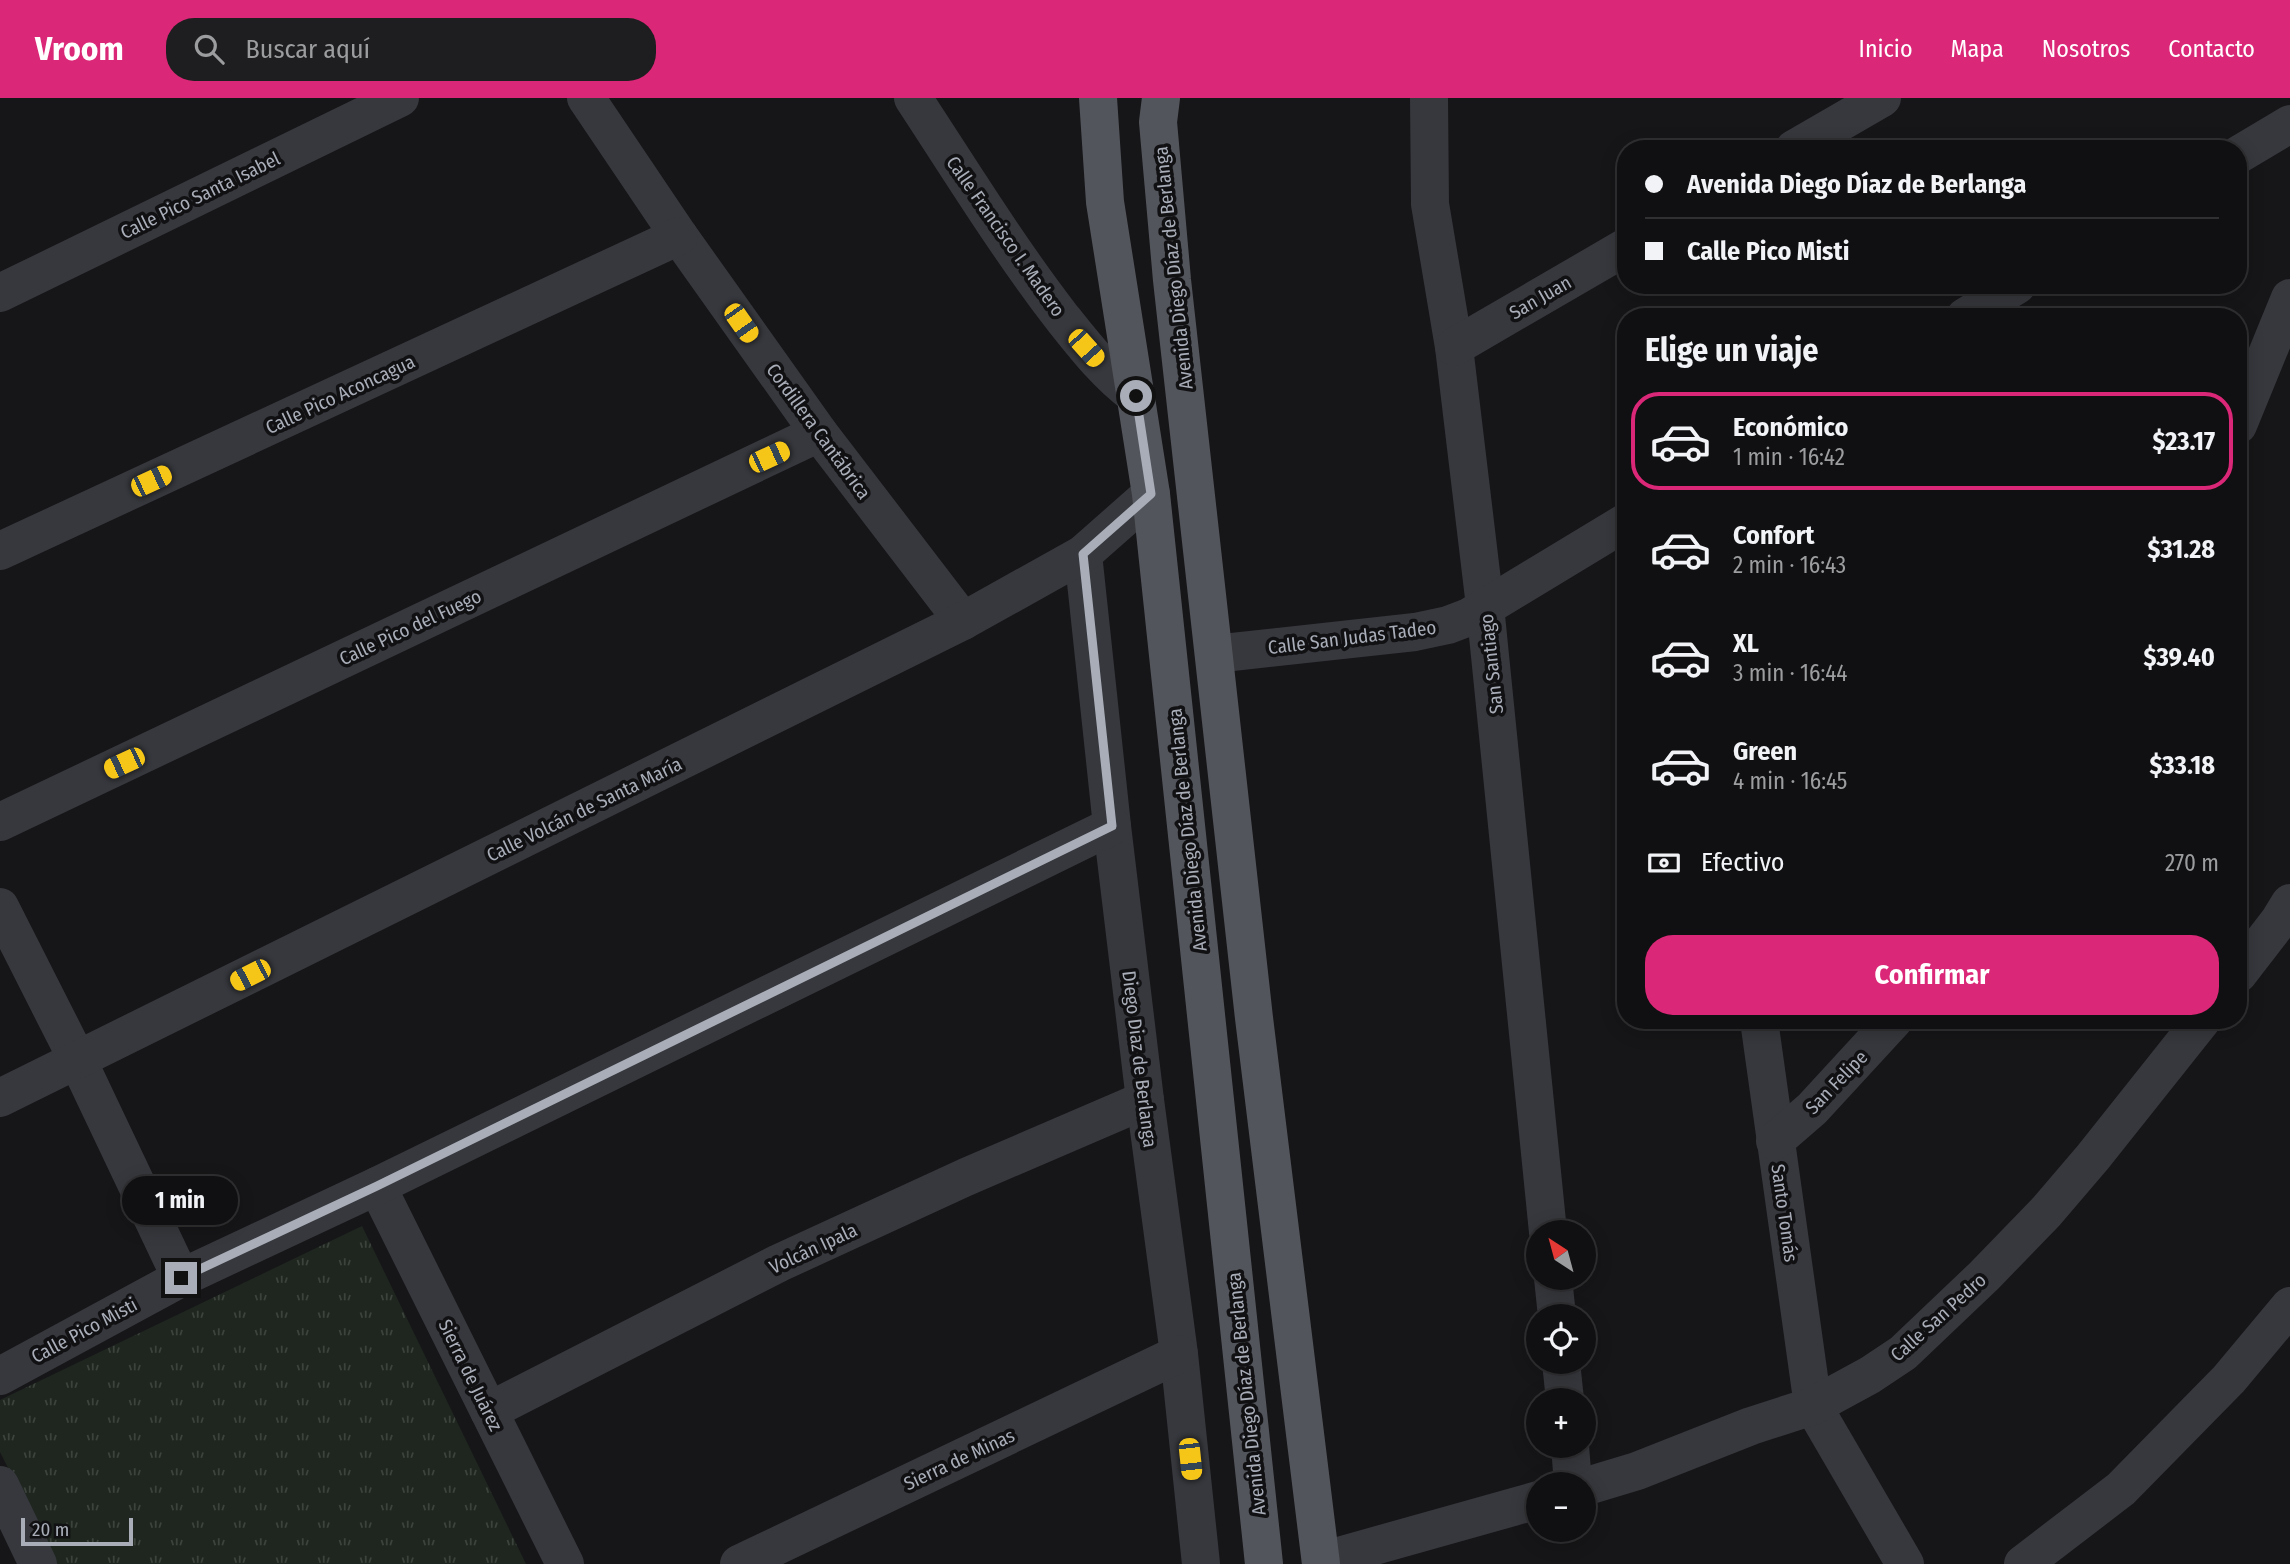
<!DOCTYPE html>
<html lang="es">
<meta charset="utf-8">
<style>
:root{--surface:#101012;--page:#1e1e20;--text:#f1f3f6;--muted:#9c9d9f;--line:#303032;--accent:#db2777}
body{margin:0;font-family:"Fira Sans Condensed",sans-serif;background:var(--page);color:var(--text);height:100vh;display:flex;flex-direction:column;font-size:26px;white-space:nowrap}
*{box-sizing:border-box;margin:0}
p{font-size:23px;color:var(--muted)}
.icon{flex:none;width:38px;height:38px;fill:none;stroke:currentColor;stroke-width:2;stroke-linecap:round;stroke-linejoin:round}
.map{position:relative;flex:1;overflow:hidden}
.side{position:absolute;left:1617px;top:210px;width:630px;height:721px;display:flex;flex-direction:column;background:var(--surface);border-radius:28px;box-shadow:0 4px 18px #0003,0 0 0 2px var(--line)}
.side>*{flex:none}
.top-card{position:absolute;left:1617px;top:42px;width:630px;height:154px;border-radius:28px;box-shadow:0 4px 18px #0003,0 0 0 2px var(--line);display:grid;align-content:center;height:154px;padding:0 28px;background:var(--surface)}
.needle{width:46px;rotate:324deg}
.controls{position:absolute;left:1526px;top:1122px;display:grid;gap:14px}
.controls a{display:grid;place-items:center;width:70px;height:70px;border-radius:50%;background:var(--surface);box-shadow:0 4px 18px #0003,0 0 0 2px var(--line);font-size:35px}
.scale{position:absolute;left:21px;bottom:18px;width:112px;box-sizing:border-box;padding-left:7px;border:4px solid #a8adb8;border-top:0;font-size:19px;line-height:24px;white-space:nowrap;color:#a8adb8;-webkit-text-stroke:5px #111113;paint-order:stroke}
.end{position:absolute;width:32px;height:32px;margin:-16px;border:9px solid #a8adb8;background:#111;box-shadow:0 0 0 4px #111}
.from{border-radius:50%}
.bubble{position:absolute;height:49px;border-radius:24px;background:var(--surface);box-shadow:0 4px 18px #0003,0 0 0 2px var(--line);font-size:23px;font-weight:700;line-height:49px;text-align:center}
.car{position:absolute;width:21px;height:42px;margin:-21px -10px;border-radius:9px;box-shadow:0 0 5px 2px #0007;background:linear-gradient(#f5c518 24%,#345 0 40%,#f5c518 0 76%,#345 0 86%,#f5c518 0)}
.top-card b{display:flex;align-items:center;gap:24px;height:66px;font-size:26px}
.top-card b+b{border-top:2px solid var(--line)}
.top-card i{width:18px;height:18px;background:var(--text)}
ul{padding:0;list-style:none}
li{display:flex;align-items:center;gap:21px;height:98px;margin:0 14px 10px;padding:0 14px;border:4px solid transparent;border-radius:28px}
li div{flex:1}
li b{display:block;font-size:26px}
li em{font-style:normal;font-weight:700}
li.active{border-color:var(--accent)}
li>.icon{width:63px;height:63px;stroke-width:1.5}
h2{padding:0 28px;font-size:32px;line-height:84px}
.pay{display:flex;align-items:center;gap:18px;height:77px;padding:0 28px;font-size:26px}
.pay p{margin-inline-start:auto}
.action{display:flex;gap:14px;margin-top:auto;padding:14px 28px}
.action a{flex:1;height:80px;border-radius:28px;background:var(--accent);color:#fff;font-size:28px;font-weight:700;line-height:80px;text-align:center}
header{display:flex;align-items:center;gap:42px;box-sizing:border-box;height:98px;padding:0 35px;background:var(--accent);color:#fff}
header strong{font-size:33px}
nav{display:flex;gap:38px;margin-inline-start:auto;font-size:24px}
.search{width:490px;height:63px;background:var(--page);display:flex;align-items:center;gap:18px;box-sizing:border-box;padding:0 24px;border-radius:28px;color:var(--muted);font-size:26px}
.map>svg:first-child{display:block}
.park{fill:url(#park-tufts)}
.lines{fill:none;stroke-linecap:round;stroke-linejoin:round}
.minor{stroke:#37383d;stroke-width:38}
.major{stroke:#53555c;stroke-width:38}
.route{stroke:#a8adb8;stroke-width:9}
.labels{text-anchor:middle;stroke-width:7;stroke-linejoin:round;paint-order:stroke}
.street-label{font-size:19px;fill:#a8adb8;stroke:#111113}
</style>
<header>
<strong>Vroom</strong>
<div class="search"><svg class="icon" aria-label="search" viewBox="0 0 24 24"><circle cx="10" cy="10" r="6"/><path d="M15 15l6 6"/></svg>Buscar aquí</div>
<nav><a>Inicio</a><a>Mapa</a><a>Nosotros</a><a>Contacto</a></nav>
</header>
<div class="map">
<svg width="2290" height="1466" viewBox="0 0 2290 1466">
<defs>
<pattern id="park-tufts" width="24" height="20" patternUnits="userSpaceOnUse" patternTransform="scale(1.75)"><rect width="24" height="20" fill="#1e261f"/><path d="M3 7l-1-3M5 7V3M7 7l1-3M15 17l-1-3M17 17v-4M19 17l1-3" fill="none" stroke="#3c433d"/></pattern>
</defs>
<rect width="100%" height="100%" fill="#161618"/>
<path class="park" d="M362 1128 526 1466H57L0 1354V1302Z"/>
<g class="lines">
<g class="minor">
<path d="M586 0 679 138 819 335 963 523"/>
<path d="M913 0C961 73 1007 148 1060 217 1083 246 1106 276 1136 298"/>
<path d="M1429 0 1430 106 1454 249 1485 508 1548 1134"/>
<path d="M1794 51 1882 0"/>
<path d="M2238 57 2290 26"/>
<path d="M0 195 400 0"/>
<path d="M1965 219 2017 187"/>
<path d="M1454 249 1626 149"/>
<path d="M2238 327 2290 200"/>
<path d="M0 453 679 138"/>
<path d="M1083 456 1112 728 1145 1002 1179 1256 1201 1466"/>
<path d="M1214 556 1415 534 1448 527 1469 519 1626 424"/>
<path d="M0 724 819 335"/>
<path d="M0 809 78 963 181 1180"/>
<path d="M2238 876 2279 823 2290 805"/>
<path d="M1759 922 1813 1308 1905 1466"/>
<path d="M0 1000 963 523 1083 456 1151 396"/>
<path d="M1775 1043 1812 1011 1894 922"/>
<path d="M377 1088 565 1466"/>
<path d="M1553 1180 1557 1218"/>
<path d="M1561 1264 1565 1302"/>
<path d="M0 1278 181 1180 377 1088 1112 728"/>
<path d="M489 1313 779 1165 966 1079 1145 1002"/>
<path d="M1570 1348 1573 1386"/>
<path d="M0 1387 38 1466"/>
<path d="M1584 1389 1637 1373 1751 1328 1813 1308 1870 1277 1903 1255 1984 1178 2046 1114 2093 1059 2202 922"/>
<path d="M1321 1463 1538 1402"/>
<path d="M739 1466 1179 1256"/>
<path d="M2023 1466 2121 1391 2229 1281 2290 1208"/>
</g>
<g class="major">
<path d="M1098 0 1105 104 1151 396 1264 1466"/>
<path d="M1161 0 1158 24 1172 182 1254 920 1321 1466"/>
</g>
</g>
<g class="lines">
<path class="route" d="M181 1180 377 1088 1112 728 1083 456 1151 396 1136 298"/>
</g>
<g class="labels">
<g class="street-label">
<text transform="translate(200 97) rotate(-26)" y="7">Calle Pico Santa Isabel</text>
<text transform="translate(1006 138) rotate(55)" y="7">Calle Francisco I. Madero</text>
<text transform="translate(1173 170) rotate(-96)" y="7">Avenida Diego Díaz de Berlanga</text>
<text transform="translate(1540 199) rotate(-30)" y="7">San Juan</text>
<text transform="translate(340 296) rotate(-25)" y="7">Calle Pico Aconcagua</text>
<text transform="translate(819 333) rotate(54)" y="7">Cordillera Cantábrica</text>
<text transform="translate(410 529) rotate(-25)" y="7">Calle Pico del Fuego</text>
<text transform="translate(1352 539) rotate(-7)" y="7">Calle San Judas Tadeo</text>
<text transform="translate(1491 566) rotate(-96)" y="7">San Santiago</text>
<text transform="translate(584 711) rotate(-26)" y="7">Calle Volcán de Santa María</text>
<text transform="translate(1187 732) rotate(-96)" y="7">Avenida Diego Díaz de Berlanga</text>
<text transform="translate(1140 961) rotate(83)" y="7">Diego Diaz de Berlanga</text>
<text transform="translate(1836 984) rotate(-46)" y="7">San Felipe</text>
<text transform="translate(1785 1115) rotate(82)" y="7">Santo Tomás</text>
<text transform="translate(813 1150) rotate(-25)" y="7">Volcán Ipala</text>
<text transform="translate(1938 1219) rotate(-42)" y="7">Calle San Pedro</text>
<text transform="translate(84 1232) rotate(-28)" y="7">Calle Pico Misti</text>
<text transform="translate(471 1277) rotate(64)" y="7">Sierra de Juárez</text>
<text transform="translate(1246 1296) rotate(-96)" y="7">Avenida Diego Díaz de Berlanga</text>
<text transform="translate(959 1361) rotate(-25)" y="7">Sierra de Minas</text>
</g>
</g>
</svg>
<div class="controls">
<a><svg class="needle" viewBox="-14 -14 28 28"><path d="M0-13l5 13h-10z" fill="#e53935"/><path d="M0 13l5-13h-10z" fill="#9c9d9f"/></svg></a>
<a><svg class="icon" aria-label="locate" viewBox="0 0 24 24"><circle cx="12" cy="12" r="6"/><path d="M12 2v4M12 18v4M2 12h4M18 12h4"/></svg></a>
<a>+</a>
<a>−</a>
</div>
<div class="scale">20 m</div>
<i class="end from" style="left:1136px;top:298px"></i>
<i class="end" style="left:181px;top:1180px"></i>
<div class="bubble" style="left:122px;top:1078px;width:116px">1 min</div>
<i class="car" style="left:741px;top:225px;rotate:145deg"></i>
<i class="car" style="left:1086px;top:250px;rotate:138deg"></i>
<i class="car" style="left:769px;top:359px;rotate:65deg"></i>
<i class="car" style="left:151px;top:383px;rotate:65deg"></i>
<i class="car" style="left:124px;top:665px;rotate:245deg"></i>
<i class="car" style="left:250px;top:877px;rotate:243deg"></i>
<i class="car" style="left:1190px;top:1361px;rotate:174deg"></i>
<div class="top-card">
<b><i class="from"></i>Avenida Diego Díaz de Berlanga</b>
<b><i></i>Calle Pico Misti</b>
</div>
<section class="side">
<h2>Elige un viaje</h2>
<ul>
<li class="active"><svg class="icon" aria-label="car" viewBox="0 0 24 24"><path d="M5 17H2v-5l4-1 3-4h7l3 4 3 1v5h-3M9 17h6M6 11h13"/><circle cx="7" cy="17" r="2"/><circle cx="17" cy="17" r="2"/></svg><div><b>Económico</b><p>1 min · 16:42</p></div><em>$23.17</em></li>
<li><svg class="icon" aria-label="car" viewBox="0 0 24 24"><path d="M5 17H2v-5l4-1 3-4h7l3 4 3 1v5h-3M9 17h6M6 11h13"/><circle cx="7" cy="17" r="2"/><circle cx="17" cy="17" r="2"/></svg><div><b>Confort</b><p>2 min · 16:43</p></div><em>$31.28</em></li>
<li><svg class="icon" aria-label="car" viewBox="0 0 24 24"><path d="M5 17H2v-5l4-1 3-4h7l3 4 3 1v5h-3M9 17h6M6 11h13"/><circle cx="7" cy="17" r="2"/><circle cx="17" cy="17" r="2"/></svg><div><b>XL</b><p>3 min · 16:44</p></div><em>$39.40</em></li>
<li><svg class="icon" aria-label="car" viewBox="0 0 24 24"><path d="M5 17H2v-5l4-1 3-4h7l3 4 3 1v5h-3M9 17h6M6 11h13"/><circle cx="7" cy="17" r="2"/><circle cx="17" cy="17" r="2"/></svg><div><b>Green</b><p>4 min · 16:45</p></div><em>$33.18</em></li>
</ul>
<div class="pay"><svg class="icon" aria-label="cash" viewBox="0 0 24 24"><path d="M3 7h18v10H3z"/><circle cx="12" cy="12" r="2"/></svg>Efectivo<p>270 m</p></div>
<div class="action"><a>Confirmar</a></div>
</section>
</div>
